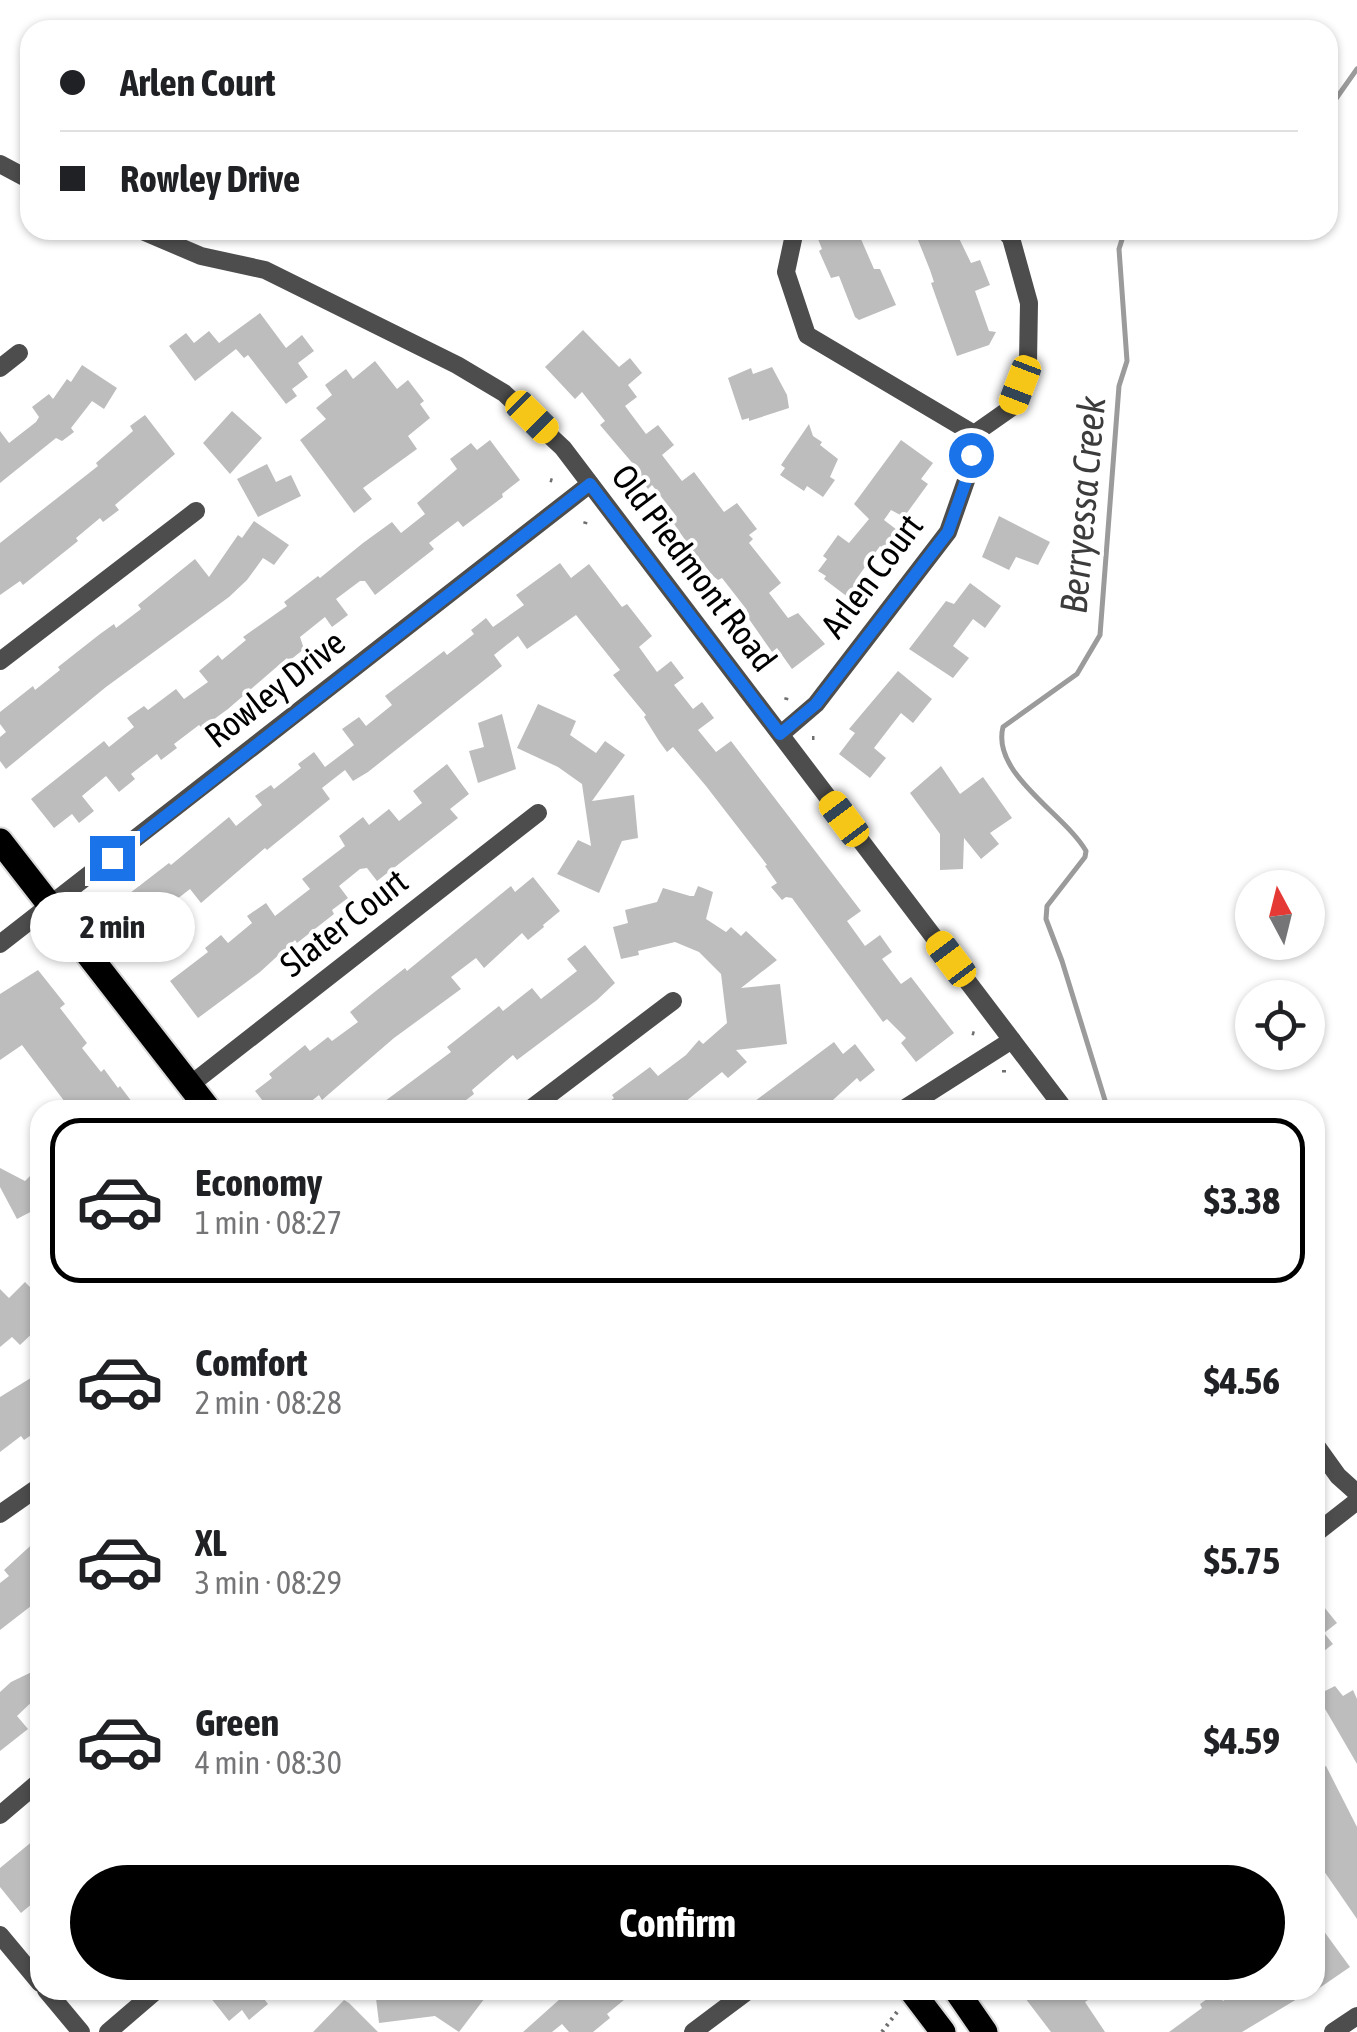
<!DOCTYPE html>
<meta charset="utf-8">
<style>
:root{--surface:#fff;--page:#f2f2f2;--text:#202124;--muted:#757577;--line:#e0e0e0;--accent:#000}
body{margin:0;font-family:"Asap Condensed",sans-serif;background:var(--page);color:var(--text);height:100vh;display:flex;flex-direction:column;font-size:38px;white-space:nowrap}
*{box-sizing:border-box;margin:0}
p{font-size:32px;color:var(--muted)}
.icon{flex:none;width:55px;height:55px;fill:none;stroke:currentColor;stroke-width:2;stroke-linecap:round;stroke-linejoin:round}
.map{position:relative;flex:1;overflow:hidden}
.drawer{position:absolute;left:30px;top:1100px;width:1295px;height:900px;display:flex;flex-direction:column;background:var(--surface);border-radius:30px;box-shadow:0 2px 8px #0004}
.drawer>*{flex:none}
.hud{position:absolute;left:20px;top:20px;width:1318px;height:220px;border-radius:30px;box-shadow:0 2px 8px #0004;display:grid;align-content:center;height:220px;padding:0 40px;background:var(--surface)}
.needle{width:65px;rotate:353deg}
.tools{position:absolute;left:1235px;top:870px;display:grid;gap:20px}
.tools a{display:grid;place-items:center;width:90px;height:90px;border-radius:50%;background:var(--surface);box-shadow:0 2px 8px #0004;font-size:50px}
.end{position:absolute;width:45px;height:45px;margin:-22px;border:12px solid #1a73e8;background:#fff;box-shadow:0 0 0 5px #fff}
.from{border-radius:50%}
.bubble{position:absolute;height:70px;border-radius:35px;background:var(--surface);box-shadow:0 2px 8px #0004;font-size:32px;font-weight:700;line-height:70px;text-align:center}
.car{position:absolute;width:30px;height:60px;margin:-30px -15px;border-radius:12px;box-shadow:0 0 8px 2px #0007;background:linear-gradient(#f5c518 24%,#345 0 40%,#f5c518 0 76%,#345 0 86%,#f5c518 0)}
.hud b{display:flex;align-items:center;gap:35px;height:95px;font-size:38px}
.hud b+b{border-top:2px solid var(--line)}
.hud i{width:25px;height:25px;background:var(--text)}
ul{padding:18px 0 0;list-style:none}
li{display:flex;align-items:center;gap:30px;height:165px;margin:0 20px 15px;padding:0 20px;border:5px solid transparent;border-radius:30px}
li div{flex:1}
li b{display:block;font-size:38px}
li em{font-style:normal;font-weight:700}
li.active{border-color:var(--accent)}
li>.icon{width:90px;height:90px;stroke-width:1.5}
.button{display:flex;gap:20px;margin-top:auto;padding:20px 40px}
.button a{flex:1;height:115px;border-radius:60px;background:var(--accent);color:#fff;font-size:40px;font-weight:700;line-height:115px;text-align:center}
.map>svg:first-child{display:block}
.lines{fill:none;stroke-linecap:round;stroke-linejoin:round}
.stream{stroke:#9b9b9b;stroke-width:5}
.building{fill:#bdbdbd}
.major-casing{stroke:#dbdbdb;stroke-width:29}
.path{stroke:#6f6f6f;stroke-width:4;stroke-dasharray:2.5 5;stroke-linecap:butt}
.minor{stroke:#4d4d4d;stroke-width:18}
.major{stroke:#000;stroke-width:25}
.route{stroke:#1a73e8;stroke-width:12}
.labels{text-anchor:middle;stroke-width:8;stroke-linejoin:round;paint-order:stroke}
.street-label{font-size:35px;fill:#000;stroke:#fff}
.water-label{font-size:38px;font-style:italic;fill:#3c3c3c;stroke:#fff}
</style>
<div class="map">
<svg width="1357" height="2032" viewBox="0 0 1357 2032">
<rect width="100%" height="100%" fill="#fff"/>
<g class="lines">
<g class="stream">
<path d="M1328 110 1357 69"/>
<path d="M1108 1110 1062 961 1046 919 1047 906 1085 857 1086 851C1065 814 991 774 1003 727L1077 674 1100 635 1119 386 1127 361 1119 249 1125 230"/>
</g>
</g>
<g class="building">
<path d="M825 230H857L874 269H880L896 305 859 320 855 317 839 276 831 278 819 251 822 249 816 234Z"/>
<path d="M914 230H955L971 263 980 260 990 285 975 291 989 331 996 332 989 345 957 356 931 283 934 282 930 270Z"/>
<path d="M260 313 286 348 302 335 314 351 298 363 308 377 292 389 297 396 286 404 248 355 244 358 236 349 195 381 169 346 186 333 194 343 209 331 219 343Z"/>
<path d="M583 330 619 367 630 358 642 373 628 385 637 397 625 406 646 434 658 425 674 445 662 455 682 481 694 472 724 512 737 503 757 529 749 535 753 539 749 543 781 583 769 593 788 618 798 613 825 644 792 669 777 648 772 652 744 612 747 610 722 578 718 580 713 576 690 547 672 521 677 517 652 485 648 489 637 474 640 472 600 425 605 421 582 392 575 399 545 367Z"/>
<path d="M375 361 397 389 408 380 424 401 420 404 430 418 408 436 417 449 363 488 372 499 354 513 300 440 326 419 316 408 332 395 325 385 346 369 353 379Z"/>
<path d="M82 365 117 388 104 409 92 401 71 428 74 432 62 441 56 438 0 483V431L9 443 36 422 39 417 32 407 49 394 53 399 67 379 71 382Z"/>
<path d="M772 367 787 395 789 408 749 421V418L742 420 728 378 751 368 753 374Z"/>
<path d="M232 411 262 438 230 474 203 443Z"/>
<path d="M145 415 175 454 115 505 119 510 103 522 100 518 76 538 78 541 23 585 20 581 0 595V543L98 466 96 463 133 431 130 426Z"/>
<path d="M809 424 813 436 822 442 820 445 838 459 830 477 835 480 823 497 807 486 804 491 780 475 785 468 781 465Z"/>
<path d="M490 440 520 480 502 494 503 497 463 527 458 521 429 543 434 549 375 595 365 581H360L336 599 348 615 332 627 325 617 300 637 304 649 289 661 287 658 228 709 202 728 199 725 174 744 177 748 161 760 157 754 131 774 135 779 119 792 106 776 82 796 94 811 79 823 72 814 54 828 31 799 104 741 109 747 134 727 127 718 144 706 148 710 176 689 184 699 208 682 199 671 218 655 222 660 246 640 243 637 287 606 284 602 318 576 320 578 363 543 392 522 401 533 425 514 417 503 457 469 450 459 471 443 477 450Z"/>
<path d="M901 440 933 463 921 479 928 484 904 517 891 510 884 520 901 533 886 551 880 546 855 581 859 584 849 598 824 579 826 576 818 571 827 559 823 556 838 535 849 543 869 519 854 504Z"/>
<path d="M267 464 276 482 291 475 301 496 258 517 237 479Z"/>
<path d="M999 516 1050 542 1038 565 1016 557 1009 570 982 557Z"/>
<path d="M254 521 289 545 274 565 263 558 247 580 229 597 106 687 6 769 0 761V737L6 732 0 724V712L33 686 35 690 60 670 58 667 100 634 114 624 116 628 141 609 138 605 195 559 209 577 238 535 242 538Z"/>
<path d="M560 563 571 578 589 564 622 607 627 604 652 636 639 647 657 672 671 661 684 678 674 685 693 709 702 702 714 718 698 730 716 752 731 741 861 911 847 921 865 946 880 935 892 952 882 959 901 984 911 977 954 1033 916 1062 901 1043 906 1038 887 1019 883 1022 792 898 786 897 782 900 771 887 777 883 765 866 767 865 706 786 673 747 667 752 659 741 644 717 646 715 613 675 620 670 576 615 527 649 518 636 494 655 502 666 368 772 353 781 345 770 322 788 330 799 267 850 265 848 201 903 190 889 154 917 163 929 143 944 117 910 133 897 130 893 169 863 171 865 229 817 236 826 262 805 255 796 271 785 274 789 301 768 298 764 314 752 325 767 354 745 342 729 359 717 366 726 392 705 385 696 444 651 447 655 474 634 471 630 486 618 493 627 524 605 516 595Z"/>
<path d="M970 583 1001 606 985 628 973 619 953 646 969 658 953 678 909 649 946 601 954 604Z"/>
<path d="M898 671 932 699 913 723 901 713 874 748 886 758 870 778 839 754 855 733 849 729Z"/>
<path d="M538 704 576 721 570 735 596 753 605 741 625 755 592 801 634 795 638 838 622 841 599 893 557 874 578 840 591 846 582 784 558 767 517 748Z"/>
<path d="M502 714 516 769 478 783 469 751 484 747 478 723Z"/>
<path d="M447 764 469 794 450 809 458 818 377 881 367 868 360 869 339 886 348 898 332 910 334 914 297 943 295 940 260 972 198 1018 170 981 208 952 205 948 221 935 228 943 252 923 247 916 266 903 275 916 310 889 302 879 345 846 339 836 363 817 369 825 389 809 399 821 422 803 413 791Z"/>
<path d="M941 766 960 794 983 777 1012 818 990 833 999 844 981 859 964 838 963 869 940 870V834L910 793Z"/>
<path d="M533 877 560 911 543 925 544 927 528 940 522 933 484 968 476 958 451 977 461 989 394 1038 322 1100 319 1095 300 1110H270L255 1091 272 1078 269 1074 305 1045 310 1051 328 1037 332 1041 358 1022 350 1012 372 994 405 968 407 971 511 886 515 892Z"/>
<path d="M698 886 713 892 706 919 726 932 731 927 741 936 746 931 777 960 741 988 780 984 787 1044 736 1050 747 1062 728 1078 722 1072 675 1110H599L614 1098 612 1095 650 1067 658 1076 686 1055 699 1040 703 1044 727 1023 721 974 699 952 675 942 638 951 639 955 621 959 613 927 628 923 625 910 657 902 663 888 690 896H694Z"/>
<path d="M585 945 615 983 597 1000 517 1060 513 1055 472 1090 474 1094 453 1110H373L451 1052 447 1047 499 1006 503 1011 532 988 541 999 577 971 567 959Z"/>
<path d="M38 970 65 1004 60 1008 87 1043 82 1048 101 1072 104 1069 118 1088 120 1086 138 1110H71L22 1045 0 1060V994Z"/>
<path d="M834 1042 843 1054 855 1044 875 1070 860 1082 857 1078 822 1110H817L812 1103 803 1110H743Z"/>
<path d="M0 1168 25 1181 30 1176 35 1184 40 1181V1207L17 1219 0 1187Z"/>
<path d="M25 1282 40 1297V1326L20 1345 12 1337 0 1347V1289L9 1298Z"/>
<path d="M34 1376 40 1385V1429L24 1440 21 1436 0 1452V1397Z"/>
<path d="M40 1537V1617L31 1606 0 1630V1583L9 1576 4 1570Z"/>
<path d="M1315 1596 1337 1623 1324 1633 1333 1644 1315 1658Z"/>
<path d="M40 1668V1694L17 1716 28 1729 0 1751V1692L11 1682Z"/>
<path d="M1335 1686 1343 1696 1353 1690 1357 1699V1764L1317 1695Z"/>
<path d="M1326 1766 1357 1827V1919L1315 1858V1770Z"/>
<path d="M40 1835V1897L21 1913 0 1887V1868Z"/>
<path d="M1315 1919 1350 1967 1315 1991Z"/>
<path d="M219 1990H257L268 2004 249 2020 242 2010 229 2021 210 1997Z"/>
<path d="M375 1990H491L459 2032 435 2016 379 2023Z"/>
<path d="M570 1990H636L607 2014 610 2018 593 2032H569L562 2024 552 2032H523Z"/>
<path d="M1019 1990H1082L1088 2000 1085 2002 1105 2032H1051Z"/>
<path d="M1240 1990H1312L1242 2032H1169L1202 2008 1200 2004 1217 1992 1223 2001Z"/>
<path d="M344 2000 349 2003 378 2032H313Z"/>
</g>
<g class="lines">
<defs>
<g id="major">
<path d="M0 841 209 1110"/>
<path d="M911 1990 943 2032"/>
<path d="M956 1990 985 2032"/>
</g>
</defs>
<use href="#major" class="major-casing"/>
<g class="path">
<path d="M550 480 557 482"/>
<path d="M585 524 587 517"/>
<path d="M786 700 787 696"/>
<path d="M812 738H817"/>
<path d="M972 1033 979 1035"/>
<path d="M1004 1070V1076"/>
<path d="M882 2032 900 2008"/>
</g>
<g class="minor">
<path d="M0 164 30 180"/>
<path d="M140 230 201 256 265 270 457 365 504 393 563 448 1065 1110"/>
<path d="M795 230 786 272 807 335 974 434"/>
<path d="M0 368 19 353"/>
<path d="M0 661 196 511"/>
<path d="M781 734 816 704 948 532 968 475 974 434 1011 408 1028 362 1029 303 1011 238 1004 230"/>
<path d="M0 944 590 484"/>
<path d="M190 1085 538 813"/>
<path d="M529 1110 673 1001"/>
<path d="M902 1110 1012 1040"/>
<path d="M1315 1444 1338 1476 1357 1493"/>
<path d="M0 1514 40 1486"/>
<path d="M1315 1534 1357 1501"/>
<path d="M0 1815 40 1781"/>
<path d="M0 1935 40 1983"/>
<path d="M46 1990 81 2032"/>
<path d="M108 2032 157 1990"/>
<path d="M693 2032 749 1990"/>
<path d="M1333 2032 1357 2016"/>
</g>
<use href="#major" class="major"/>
</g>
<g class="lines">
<path class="route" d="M112 858 590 484 780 734 816 704 948 532 968 475 971 455"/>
</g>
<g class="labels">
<g class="street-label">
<text transform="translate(694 568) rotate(53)" y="12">Old Piedmont Road</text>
<text transform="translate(872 576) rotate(-53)" y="12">Arlen Court</text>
<text transform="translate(275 689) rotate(-38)" y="12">Rowley Drive</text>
<text transform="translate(344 923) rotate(-38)" y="12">Slater Court</text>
</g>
<g class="water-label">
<text transform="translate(1083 505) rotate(-85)" y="13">Berryessa Creek</text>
</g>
</g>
</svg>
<div class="tools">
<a><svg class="needle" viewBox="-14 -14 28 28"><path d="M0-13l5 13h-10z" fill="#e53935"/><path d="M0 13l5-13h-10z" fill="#757577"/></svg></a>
<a><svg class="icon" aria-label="locate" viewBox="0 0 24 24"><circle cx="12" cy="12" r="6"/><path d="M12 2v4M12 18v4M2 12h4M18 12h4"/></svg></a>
</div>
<i class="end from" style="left:971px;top:455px"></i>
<i class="end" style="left:112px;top:858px"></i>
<div class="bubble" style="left:30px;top:892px;width:165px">2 min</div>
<i class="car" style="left:1020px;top:385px;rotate:201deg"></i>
<i class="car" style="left:532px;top:417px;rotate:135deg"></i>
<i class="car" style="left:844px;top:819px;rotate:323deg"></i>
<i class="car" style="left:951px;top:959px;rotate:323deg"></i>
<div class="hud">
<b><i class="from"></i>Arlen Court</b>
<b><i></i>Rowley Drive</b>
</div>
<section class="drawer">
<ul>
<li class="active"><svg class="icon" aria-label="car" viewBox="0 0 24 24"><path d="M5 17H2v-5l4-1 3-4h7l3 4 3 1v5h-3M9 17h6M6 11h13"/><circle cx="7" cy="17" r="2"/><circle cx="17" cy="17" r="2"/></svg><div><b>Economy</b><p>1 min · 08:27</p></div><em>$3.38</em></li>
<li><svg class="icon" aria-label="car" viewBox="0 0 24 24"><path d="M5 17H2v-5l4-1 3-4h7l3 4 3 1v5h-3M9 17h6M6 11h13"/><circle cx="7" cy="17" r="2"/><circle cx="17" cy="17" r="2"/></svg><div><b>Comfort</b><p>2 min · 08:28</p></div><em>$4.56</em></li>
<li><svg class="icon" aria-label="car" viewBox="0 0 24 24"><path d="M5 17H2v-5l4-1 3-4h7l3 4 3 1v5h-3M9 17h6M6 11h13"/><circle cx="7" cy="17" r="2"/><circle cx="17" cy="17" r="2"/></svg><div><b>XL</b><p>3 min · 08:29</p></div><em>$5.75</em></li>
<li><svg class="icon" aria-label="car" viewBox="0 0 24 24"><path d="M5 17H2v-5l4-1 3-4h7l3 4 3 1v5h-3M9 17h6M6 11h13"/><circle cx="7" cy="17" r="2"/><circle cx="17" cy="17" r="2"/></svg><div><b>Green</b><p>4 min · 08:30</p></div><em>$4.59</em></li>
</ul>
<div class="button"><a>Confirm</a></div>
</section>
</div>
